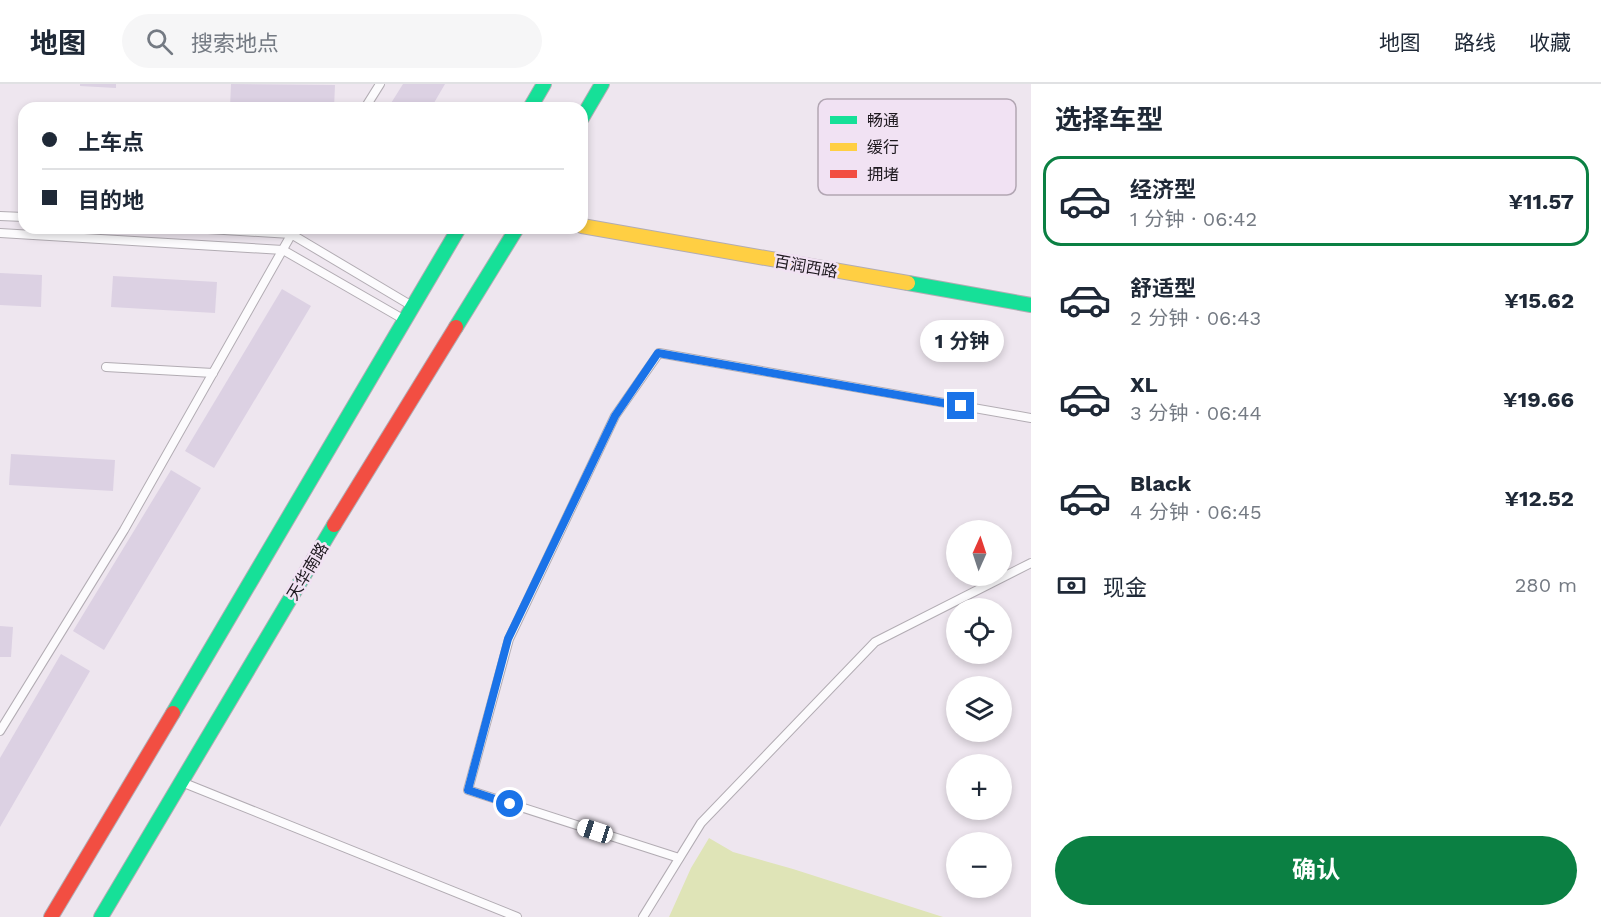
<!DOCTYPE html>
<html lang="zh">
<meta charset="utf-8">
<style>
:root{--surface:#fff;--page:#f6f6f7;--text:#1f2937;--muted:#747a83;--line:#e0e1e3;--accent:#0b8043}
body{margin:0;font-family:"Work Sans","Noto Sans SC",sans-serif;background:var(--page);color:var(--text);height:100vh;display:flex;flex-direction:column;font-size:22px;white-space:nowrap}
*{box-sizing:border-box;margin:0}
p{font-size:20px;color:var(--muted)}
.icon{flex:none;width:33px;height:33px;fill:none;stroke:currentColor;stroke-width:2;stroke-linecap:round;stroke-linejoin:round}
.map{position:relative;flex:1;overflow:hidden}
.sheet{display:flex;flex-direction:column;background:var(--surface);width:570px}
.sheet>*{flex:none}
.hud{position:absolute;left:18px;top:18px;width:570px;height:132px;border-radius:18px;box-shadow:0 3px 9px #0003;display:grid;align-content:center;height:132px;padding:0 24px;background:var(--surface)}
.needle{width:39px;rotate:3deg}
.buttons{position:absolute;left:946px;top:436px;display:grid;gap:12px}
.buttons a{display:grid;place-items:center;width:66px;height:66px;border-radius:50%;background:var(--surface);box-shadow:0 3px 9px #0003;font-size:30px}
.end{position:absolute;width:27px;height:27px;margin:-14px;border:8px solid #1a73e8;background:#fff;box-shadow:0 0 0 3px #fff}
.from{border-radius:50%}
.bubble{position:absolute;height:42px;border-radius:21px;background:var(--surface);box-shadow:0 3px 9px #0003;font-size:20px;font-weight:700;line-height:42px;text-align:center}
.car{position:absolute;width:18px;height:36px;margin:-18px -9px;border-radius:8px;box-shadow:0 0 4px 2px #0007;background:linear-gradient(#fff 24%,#345 0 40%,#fff 0 76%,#345 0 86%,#fff 0)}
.hud b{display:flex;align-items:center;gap:21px;height:57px;font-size:22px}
.hud b+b{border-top:2px solid var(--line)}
.hud i{width:15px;height:15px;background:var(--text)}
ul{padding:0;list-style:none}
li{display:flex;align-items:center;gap:18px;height:90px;margin:0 12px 9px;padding:0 12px;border:3px solid transparent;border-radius:18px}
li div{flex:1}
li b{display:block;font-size:22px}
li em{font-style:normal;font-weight:700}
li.on{border-color:var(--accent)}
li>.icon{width:54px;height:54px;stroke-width:1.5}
h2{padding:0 24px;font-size:27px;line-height:72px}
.pay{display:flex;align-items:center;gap:15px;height:66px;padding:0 24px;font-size:22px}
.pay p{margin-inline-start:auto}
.primary-button{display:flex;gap:12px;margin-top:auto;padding:12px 24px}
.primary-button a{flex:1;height:69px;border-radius:36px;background:var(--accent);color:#fff;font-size:24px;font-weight:700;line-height:69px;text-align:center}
header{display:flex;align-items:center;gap:36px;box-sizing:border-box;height:84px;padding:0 30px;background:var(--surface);border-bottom:2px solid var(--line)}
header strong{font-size:28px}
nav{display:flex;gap:33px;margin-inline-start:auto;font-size:21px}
.search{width:420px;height:54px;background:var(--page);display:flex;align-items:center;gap:15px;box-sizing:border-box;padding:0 21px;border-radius:33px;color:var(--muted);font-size:22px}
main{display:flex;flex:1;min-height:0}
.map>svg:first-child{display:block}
.green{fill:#dfe4b7}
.building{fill:#dcd1e3}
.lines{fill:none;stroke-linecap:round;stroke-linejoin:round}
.lane-casing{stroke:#b2acb3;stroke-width:10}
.fast-casing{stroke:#b2acb3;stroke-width:16}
.slow-casing{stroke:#b2acb3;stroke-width:16}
.jam-casing{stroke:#b2acb3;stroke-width:16}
.lane{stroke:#fcfbfd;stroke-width:8}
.fast{stroke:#16e098;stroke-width:14}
.slow{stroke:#ffcf43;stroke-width:14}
.jam{stroke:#f24e42;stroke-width:14}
.route{stroke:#1a73e8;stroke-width:8}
.labels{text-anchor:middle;stroke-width:5;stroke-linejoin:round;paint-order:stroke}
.street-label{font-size:16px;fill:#1e191f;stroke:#f1e2f3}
.key{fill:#f1e2f3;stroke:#b2a6b3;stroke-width:1.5}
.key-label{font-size:16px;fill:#1e191f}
</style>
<header>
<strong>地图</strong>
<div class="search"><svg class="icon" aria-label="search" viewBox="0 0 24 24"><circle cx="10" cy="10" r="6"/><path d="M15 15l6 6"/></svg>搜索地点</div>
<nav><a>地图</a><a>路线</a><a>收藏</a></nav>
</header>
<main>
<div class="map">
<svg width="1031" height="833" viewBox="0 0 1031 833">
<rect width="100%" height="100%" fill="#eee6ef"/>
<path class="green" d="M709 754 733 768 793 785 943 833H669L691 784Z"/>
<g class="building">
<path d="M80 0H116V4L80 2Z"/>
<path d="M231 0 335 1 334 24H230Z"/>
<path d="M403 0H445L431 24H388Z"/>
<path d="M0 189 42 191 41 223 0 221Z"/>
<path d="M113 192 217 198 215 229 111 223Z"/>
<path d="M282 205 311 222 214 384 185 367Z"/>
<path d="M11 370 115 376 113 407 9 401Z"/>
<path d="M171 386 201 404 104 566 73 547Z"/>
<path d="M0 542 13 543 11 573H0Z"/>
<path d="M61 570 90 587 0 743V674Z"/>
</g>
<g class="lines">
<defs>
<g id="lane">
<path d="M365 24 380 0"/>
<path d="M0 132 24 133"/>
<path d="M192 144 291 150 412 222"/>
<path d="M0 149 283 166 403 235"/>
<path d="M106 283 213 289"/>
<path d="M0 647 124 446 295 144"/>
<path d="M184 699 517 833"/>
<path d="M679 774 468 706 509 555 615 332 659 269 1031 334"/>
<path d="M643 833 701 739 875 558 1031 479"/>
</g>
<g id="fast">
<path d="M530 24 544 0"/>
<path d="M582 34 602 0"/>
<path d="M908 199 1031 221"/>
<path d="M456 243 517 144"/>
<path d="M173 629 459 144"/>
<path d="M101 833 334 441"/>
</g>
<path id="slow" d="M582 142 908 199"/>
<g id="jam">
<path d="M334 441 456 243"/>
<path d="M51 833 173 629"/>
</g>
</defs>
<use href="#lane" class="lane-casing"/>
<use href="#fast" class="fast-casing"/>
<use href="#slow" class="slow-casing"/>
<use href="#jam" class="jam-casing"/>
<use href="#lane" class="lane"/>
<use href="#fast" class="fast"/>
<use href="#slow" class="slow"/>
<use href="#jam" class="jam"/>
</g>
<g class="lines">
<path class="route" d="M510 720 468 706 508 555 615 332 658 269 961 322"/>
</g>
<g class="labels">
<g class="street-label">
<text transform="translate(806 182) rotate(10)" y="6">百润西路</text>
<text transform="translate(307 487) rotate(-59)" y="6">天华南路</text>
</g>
</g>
<rect x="818" y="15" width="198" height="96" rx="9" class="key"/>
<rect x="830" y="32" width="27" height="8" fill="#16e098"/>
<rect x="830" y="59" width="27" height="8" fill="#ffcf43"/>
<rect x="830" y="86" width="27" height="8" fill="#f24e42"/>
<g class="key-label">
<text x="867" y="42">畅通</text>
<text x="867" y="69">缓行</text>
<text x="867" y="96">拥堵</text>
</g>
</svg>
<div class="buttons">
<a><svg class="needle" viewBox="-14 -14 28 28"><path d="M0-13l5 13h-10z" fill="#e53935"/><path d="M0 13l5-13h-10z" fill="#747a83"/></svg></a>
<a><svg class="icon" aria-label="locate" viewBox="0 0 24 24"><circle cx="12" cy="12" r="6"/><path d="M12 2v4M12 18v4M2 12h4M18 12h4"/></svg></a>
<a><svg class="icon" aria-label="layers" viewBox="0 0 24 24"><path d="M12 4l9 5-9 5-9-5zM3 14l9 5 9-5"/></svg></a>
<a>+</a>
<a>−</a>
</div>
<i class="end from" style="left:510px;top:720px"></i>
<i class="end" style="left:961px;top:322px"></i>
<div class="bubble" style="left:920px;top:236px;width:84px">1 分钟</div>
<i class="car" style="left:595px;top:747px;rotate:288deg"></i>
<div class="hud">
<b><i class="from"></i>上车点</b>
<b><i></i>目的地</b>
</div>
</div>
<section class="sheet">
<h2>选择车型</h2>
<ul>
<li class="on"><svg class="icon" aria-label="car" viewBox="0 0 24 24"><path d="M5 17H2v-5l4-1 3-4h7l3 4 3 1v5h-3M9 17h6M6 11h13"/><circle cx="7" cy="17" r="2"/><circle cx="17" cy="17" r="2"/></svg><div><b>经济型</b><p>1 分钟 · 06:42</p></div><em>¥11.57</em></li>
<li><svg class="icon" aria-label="car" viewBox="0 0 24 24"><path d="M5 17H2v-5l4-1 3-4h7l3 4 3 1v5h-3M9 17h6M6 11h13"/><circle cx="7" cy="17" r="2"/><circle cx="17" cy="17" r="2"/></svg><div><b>舒适型</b><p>2 分钟 · 06:43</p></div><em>¥15.62</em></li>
<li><svg class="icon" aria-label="car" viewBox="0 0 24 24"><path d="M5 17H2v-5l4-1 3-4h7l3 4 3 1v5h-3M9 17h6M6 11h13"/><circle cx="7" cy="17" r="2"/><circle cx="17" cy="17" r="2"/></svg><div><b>XL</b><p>3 分钟 · 06:44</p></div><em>¥19.66</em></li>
<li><svg class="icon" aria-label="car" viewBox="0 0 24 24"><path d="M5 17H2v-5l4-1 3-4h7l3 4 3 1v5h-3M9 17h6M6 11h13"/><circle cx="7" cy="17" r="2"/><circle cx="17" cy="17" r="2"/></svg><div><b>Black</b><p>4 分钟 · 06:45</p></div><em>¥12.52</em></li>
</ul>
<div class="pay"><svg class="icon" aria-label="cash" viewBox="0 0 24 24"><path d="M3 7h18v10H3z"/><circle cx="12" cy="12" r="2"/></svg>现金<p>280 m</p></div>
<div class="primary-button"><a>确认</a></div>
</section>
</main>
